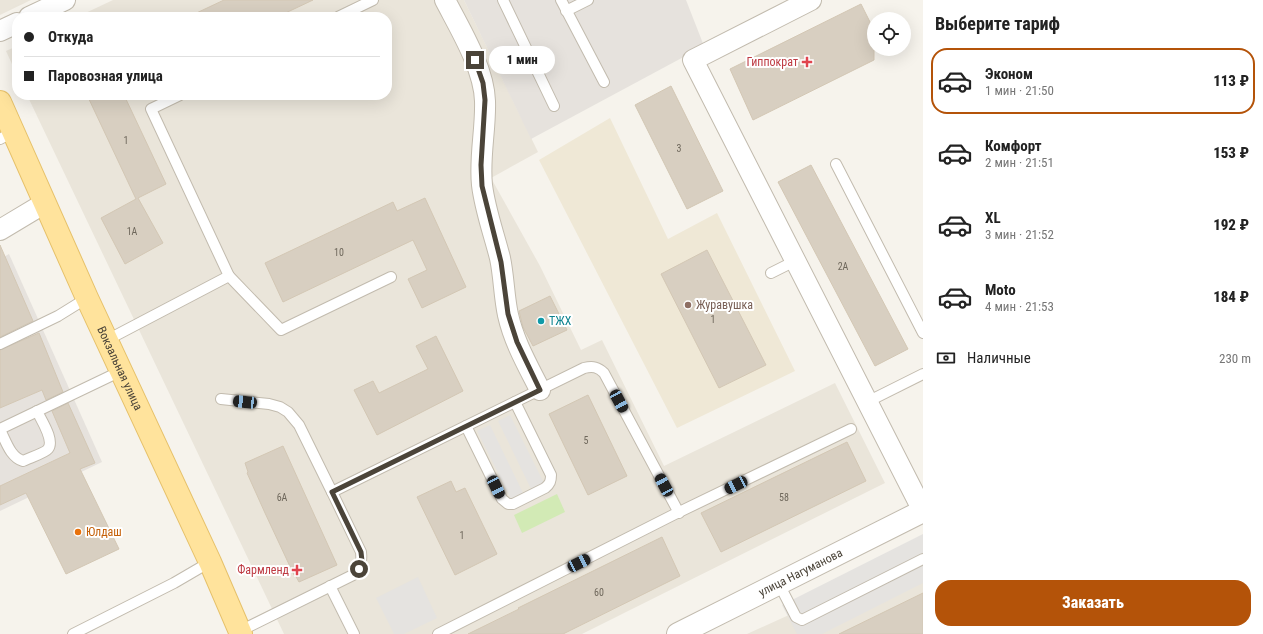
<!DOCTYPE html>
<html lang="ru">
<meta charset="utf-8">
<style>
:root{--surface:#fff;--page:#f2f2f2;--text:#222;--muted:#767676;--line:#e0e0e0;--accent:#b45309}
body{margin:0;font-family:"Roboto Condensed",sans-serif;background:var(--page);color:var(--text);height:100vh;display:flex;flex-direction:column;font-size:15px;white-space:nowrap}
*{box-sizing:border-box;margin:0}
p{font-size:13px;color:var(--muted)}
.icon{flex:none;width:22px;height:22px;fill:none;stroke:currentColor;stroke-width:2;stroke-linecap:round;stroke-linejoin:round}
.map{position:relative;flex:1;overflow:hidden}
.sheet{display:flex;flex-direction:column;background:var(--surface);width:340px}
.sheet>*{flex:none}
.guide{position:absolute;left:12px;top:12px;width:380px;height:88px;border-radius:16px;box-shadow:0 4px 16px #0002;display:grid;align-content:center;height:88px;padding:0 12px;background:var(--surface)}
.fabs{position:absolute;left:867px;top:12px;display:grid;gap:8px}
.fabs a{display:grid;place-items:center;width:44px;height:44px;border-radius:50%;background:var(--surface);box-shadow:0 4px 16px #0002;font-size:20px}
.end{position:absolute;width:18px;height:18px;margin:-9px;border:5px solid #4b4439;background:#fff;box-shadow:0 0 0 2px #fff}
.from{border-radius:50%}
.bubble{position:absolute;height:28px;border-radius:14px;background:var(--surface);box-shadow:0 4px 16px #0002;font-size:13px;font-weight:800;line-height:28px;text-align:center}
.car{position:absolute;width:12px;height:24px;margin:-12px -6px;border-radius:5px;box-shadow:0 0 3px 1px #0007;background:linear-gradient(#222 24%,#8ab4d8 0 40%,#222 0 76%,#8ab4d8 0 86%,#222 0)}
.guide b{display:flex;align-items:center;gap:14px;height:38px;font-size:15px}
.guide b+b{border-top:1px solid var(--line)}
.guide i{width:10px;height:10px;background:var(--text)}
ul{padding:0;list-style:none}
li{display:flex;align-items:center;gap:12px;height:66px;margin:0 8px 6px;padding:0 4px;border:2px solid transparent;border-radius:16px}
li div{flex:1}
li b{display:block;font-size:15px}
li em{font-style:normal;font-weight:800}
li.selected{border-color:var(--accent)}
li>.icon{width:36px;height:36px;stroke-width:1.5}
h2{padding:0 12px;font-size:18px;line-height:48px}
.pay{display:flex;align-items:center;gap:10px;height:44px;padding:0 12px;font-size:15px}
.pay p{margin-inline-start:auto}
.primary-button{display:flex;gap:8px;margin-top:auto;padding:8px 12px}
.primary-button a{flex:1;height:46px;border-radius:16px;background:var(--accent);color:#fff;font-size:16px;font-weight:800;line-height:46px;text-align:center}
main{display:flex;flex:1;min-height:0}
.map>svg:first-child{display:block}
.residential{fill:#eae5da}
.industrial{fill:#e6e2dd}
.education{fill:#efe8d6}
.green{fill:#d2eab5}
.parking{fill:#e5e3e0}
.building{fill:#d8cfc1;stroke:#d3c7b4}
.lines{fill:none;stroke-linecap:round;stroke-linejoin:round}
.service-casing{stroke:#c2bbae;stroke-width:12}
.minor-casing{stroke:#c2bbae;stroke-width:22}
.tertiary-casing{stroke:#c2bbae;stroke-width:24}
.primary-casing{stroke:#e6c16a;stroke-width:24}
.service{stroke:#fff;stroke-width:10}
.minor{stroke:#fff;stroke-width:20}
.tertiary{stroke:#fff;stroke-width:22}
.primary{stroke:#ffe39c;stroke-width:22}
.route{stroke:#4b4439;stroke-width:5}
.health-dot{fill:#e0444e;stroke:#fff;stroke-width:1.5}
.education-dot{fill:#8d6e63;stroke:#fff;stroke-width:1.5}
.culture-dot{fill:#0f9aa8;stroke:#fff;stroke-width:1.5}
.food-dot{fill:#e8710a;stroke:#fff;stroke-width:1.5}
.labels{text-anchor:middle;stroke-width:4;stroke-linejoin:round;paint-order:stroke}
.number-label{font-size:10px;fill:#6e675b}
.health-label{font-size:12px;fill:#be3a42;stroke:#fff;text-anchor:end}
.education-label{font-size:12px;fill:#785e54;stroke:#fff;text-anchor:start}
.culture-label{font-size:12px;fill:#0d838f;stroke:#fff;text-anchor:start}
.street-label{font-size:12px;fill:#4b4439;stroke:#fff}
.food-label{font-size:12px;fill:#c56008;stroke:#fff;text-anchor:start}
</style>
<main>
<div class="map">
<svg width="923" height="634" viewBox="0 0 923 634">
<rect width="100%" height="100%" fill="#f6f3ec"/>
<g class="residential">
<path d="M0 0H31L0 15Z"/>
<path d="M113 0H464L538 152 491 178 540 266 581 350 602 340 664 466 835 383 885 483 582 634H284L27 95H387V17H77Z"/>
<path d="M17 46V75L6 51Z"/>
<path d="M923 554V634H747Z"/>
</g>
<g class="industrial">
<path d="M464 0H686L704 46 531 139Z"/>
<path d="M9 254 102 462 0 511V259Z"/>
</g>
<path class="education" d="M610 118 668 239 717 213 795 371 677 428 539 160Z"/>
<path class="green" d="M557 494 565 512 522 533 514 515Z"/>
<g class="parking">
<path d="M510 415 544 483 531 489 498 421Z"/>
<path d="M490 425 523 493 511 499 477 431Z"/>
<path d="M923 534V583L822 634H797L782 605Z"/>
<path d="M418 577 437 618 404 634H394L376 598Z"/>
</g>
<g class="building">
<path d="M224 0H313L277 17H188Z"/>
<path d="M861 4 874 30V60L753 120 730 69Z"/>
<path d="M671 86 723 191 687 209 635 105Z"/>
<path d="M87 95H124L166 184 138 198 163 243 125 264 101 218 136 199Z"/>
<path d="M811 165 908 349 875 366 778 182Z"/>
<path d="M425 198 466 287 422 308 408 279 427 270 413 240 283 302 265 263 393 202 397 211Z"/>
<path d="M0 245 33 321 0 337Z"/>
<path d="M707 250 766 365 719 388 661 274Z"/>
<path d="M550 296 567 330 533 346 523 327 519 311Z"/>
<path d="M39 333 63 392 46 400 42 390 0 408V350Z"/>
<path d="M436 336 463 391 377 435 354 390 373 381 379 393 428 369 416 346Z"/>
<path d="M588 395 627 476 588 495 549 414Z"/>
<path d="M68 403 95 463 80 469 119 549 66 574 26 493 0 505V486L70 453 52 411Z"/>
<path d="M847 442 866 481 721 552 701 513Z"/>
<path d="M283 446 337 565 299 582 295 575H294L265 513 247 473 248 472 245 463Z"/>
<path d="M451 481 456 492 465 488 497 554 455 575 417 497Z"/>
<path d="M662 537 680 576 563 634H468L519 609 518 608Z"/>
<path d="M923 593V634H839Z"/>
</g>
<g class="lines">
<defs>
<g id="service">
<path d="M503 0 554 106"/>
<path d="M561 0 604 82"/>
<path d="M566 11 588 0"/>
<path d="M338 17 373 0"/>
<path d="M180 95 151 109 229 276"/>
<path d="M0 139 13 132"/>
<path d="M836 164 923 333"/>
<path d="M771 273 795 261"/>
<path d="M107 340 229 276 281 330 391 277"/>
<path d="M0 344 58 316 87 298"/>
<path d="M221 399 269 404 280 407 288 412 299 425 332 492"/>
<path d="M867 402 923 374"/>
<path d="M466 426 502 499 508 504H513L545 488C550 484 551 481 551 475L515 402"/>
<path d="M0 429 121 371"/>
<path d="M0 430C6 441 10 457 23 461 29 458 45 453 48 449 55 440 41 420 37 411"/>
<path d="M779 584 796 617 802 620 923 559"/>
<path d="M330 586 354 634"/>
<path d="M240 631 353 575C361 568 362 562 361 552L332 492 584 368C593 366 598 367 604 373L679 513"/>
<path d="M73 634 174 583 210 562"/>
<path d="M438 634 673 515 851 429"/>
</g>
<g id="minor">
<path d="M445 0C460 29 484 68 485 101 486 129 479 157 482 185 485 210 494 234 500 258 504 277 504 297 508 315 514 342 528 366 540 390"/>
<path d="M811 0 693 60 923 511"/>
<path d="M29 17 65 0"/>
<path d="M0 31 17 23"/>
<path d="M0 230 45 203"/>
</g>
<g id="tertiary">
<path id="s1" d="M678 634 923 511"/>
</g>
<g id="primary">
<path id="s2" d="M0 102 87 298 210 562 241 634"/>
</g>
</defs>
<use href="#service" class="service-casing"/>
<use href="#minor" class="minor-casing"/>
<use href="#tertiary" class="tertiary-casing"/>
<use href="#primary" class="primary-casing"/>
<use href="#service" class="service"/>
<use href="#minor" class="minor"/>
<use href="#tertiary" class="tertiary"/>
<use href="#primary" class="primary"/>
</g>
<g class="lines">
<path class="route" d="M359 569 362 561 361 552 332 492 540 390 517 342 508 314 501 262 482 186 481 165 485 100 483 83 475 60"/>
</g>
<g class="health-dot">
<path d="M805 56h4v4h4v4h-4v4h-4v-4h-4v-4h4z"/>
<path d="M295 564h4v4h4v4h-4v4h-4v-4h-4v-4h4z"/>
</g>
<circle class="education-dot" cx="688" cy="305" r="4"/>
<circle class="culture-dot" cx="541" cy="321" r="4"/>
<circle class="food-dot" cx="78" cy="532" r="4"/>
<g class="labels">
<g class="number-label">
<text x="126" y="144">1</text>
<text x="679" y="152">3</text>
<text x="132" y="235">1А</text>
<text x="339" y="256">10</text>
<text x="843" y="270">2А</text>
<text x="713" y="323">1</text>
<text x="586" y="444">5</text>
<text x="282" y="501">6А</text>
<text x="784" y="501">58</text>
<text x="462" y="539">1</text>
<text x="599" y="596">60</text>
</g>
<g class="health-label">
<text x="798" y="66">Гиппократ</text>
<text x="289" y="574">Фармленд</text>
</g>
<g class="education-label">
<text x="696" y="309">Журавушка</text>
</g>
<g class="culture-label">
<text x="549" y="325">ТЖХ</text>
</g>
<g class="street-label">
<text dy="4" stroke="none"><textPath href="#s2" startOffset="292">Вокзальная улица</textPath></text>
<text dy="4" stroke="none"><textPath href="#s1" startOffset="137">улица Нагуманова</textPath></text>
</g>
<g class="food-label">
<text x="86" y="536">Юлдаш</text>
</g>
</g>
</svg>
<div class="fabs">
<a><svg class="icon" aria-label="locate" viewBox="0 0 24 24"><circle cx="12" cy="12" r="6"/><path d="M12 2v4M12 18v4M2 12h4M18 12h4"/></svg></a>
</div>
<i class="end from" style="left:359px;top:569px"></i>
<i class="end" style="left:475px;top:60px"></i>
<div class="bubble" style="left:489px;top:46px;width:66px">1 мин</div>
<i class="car" style="left:619px;top:401px;rotate:152deg"></i>
<i class="car" style="left:245px;top:402px;rotate:276deg"></i>
<i class="car" style="left:664px;top:485px;rotate:332deg"></i>
<i class="car" style="left:736px;top:485px;rotate:244deg"></i>
<i class="car" style="left:496px;top:487px;rotate:154deg"></i>
<i class="car" style="left:579px;top:563px;rotate:63deg"></i>
<div class="guide">
<b><i class="from"></i>Откуда</b>
<b><i></i>Паровозная улица</b>
</div>
</div>
<section class="sheet">
<h2>Выберите тариф</h2>
<ul>
<li class="selected"><svg class="icon" aria-label="car" viewBox="0 0 24 24"><path d="M5 17H2v-5l4-1 3-4h7l3 4 3 1v5h-3M9 17h6M6 11h13"/><circle cx="7" cy="17" r="2"/><circle cx="17" cy="17" r="2"/></svg><div><b>Эконом</b><p>1 мин · 21:50</p></div><em>113 ₽</em></li>
<li><svg class="icon" aria-label="car" viewBox="0 0 24 24"><path d="M5 17H2v-5l4-1 3-4h7l3 4 3 1v5h-3M9 17h6M6 11h13"/><circle cx="7" cy="17" r="2"/><circle cx="17" cy="17" r="2"/></svg><div><b>Комфорт</b><p>2 мин · 21:51</p></div><em>153 ₽</em></li>
<li><svg class="icon" aria-label="car" viewBox="0 0 24 24"><path d="M5 17H2v-5l4-1 3-4h7l3 4 3 1v5h-3M9 17h6M6 11h13"/><circle cx="7" cy="17" r="2"/><circle cx="17" cy="17" r="2"/></svg><div><b>XL</b><p>3 мин · 21:52</p></div><em>192 ₽</em></li>
<li><svg class="icon" aria-label="car" viewBox="0 0 24 24"><path d="M5 17H2v-5l4-1 3-4h7l3 4 3 1v5h-3M9 17h6M6 11h13"/><circle cx="7" cy="17" r="2"/><circle cx="17" cy="17" r="2"/></svg><div><b>Moto</b><p>4 мин · 21:53</p></div><em>184 ₽</em></li>
</ul>
<div class="pay"><svg class="icon" aria-label="cash" viewBox="0 0 24 24"><path d="M3 7h18v10H3z"/><circle cx="12" cy="12" r="2"/></svg>Наличные<p>230 m</p></div>
<div class="primary-button"><a>Заказать</a></div>
</section>
</main>
